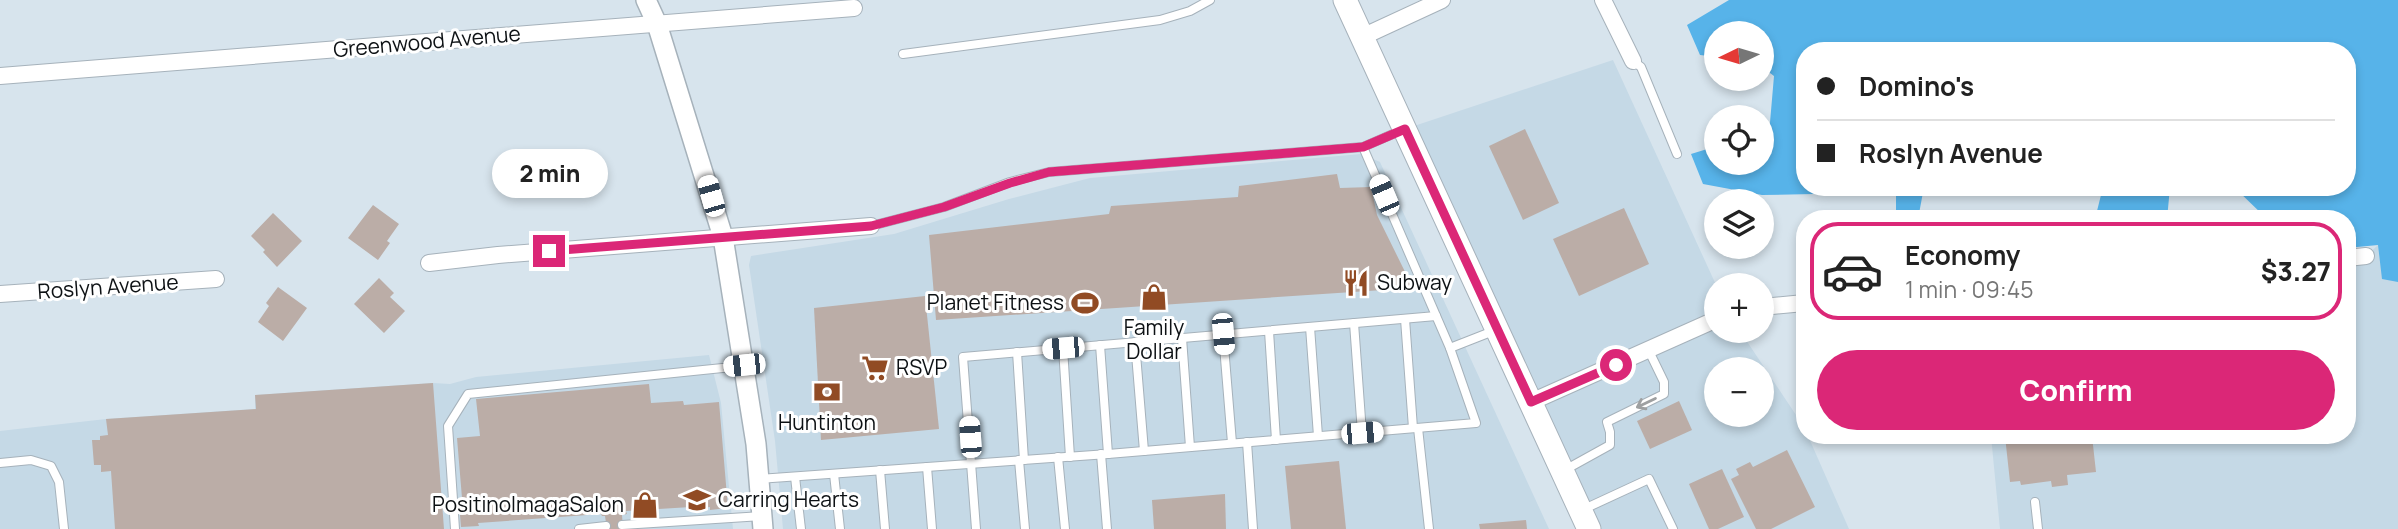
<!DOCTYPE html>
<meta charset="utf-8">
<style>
:root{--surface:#fff;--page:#f2f2f2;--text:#222;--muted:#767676;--line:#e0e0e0;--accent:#db2777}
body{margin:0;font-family:Manrope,sans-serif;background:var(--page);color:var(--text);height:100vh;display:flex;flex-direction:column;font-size:26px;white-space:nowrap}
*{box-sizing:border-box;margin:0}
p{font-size:23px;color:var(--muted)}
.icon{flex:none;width:38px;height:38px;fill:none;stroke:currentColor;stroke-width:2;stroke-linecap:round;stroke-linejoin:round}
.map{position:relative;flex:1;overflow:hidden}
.details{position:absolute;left:1796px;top:210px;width:560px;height:234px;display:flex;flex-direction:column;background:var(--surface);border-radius:28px;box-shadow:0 4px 10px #0003}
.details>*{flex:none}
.hud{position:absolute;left:1796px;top:42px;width:560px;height:154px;border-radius:28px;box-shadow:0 4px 10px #0003;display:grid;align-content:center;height:154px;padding:0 21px;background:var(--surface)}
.needle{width:46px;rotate:265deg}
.fabs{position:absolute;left:1704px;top:21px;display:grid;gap:14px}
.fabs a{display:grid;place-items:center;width:70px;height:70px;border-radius:50%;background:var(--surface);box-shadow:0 4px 10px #0003;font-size:35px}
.end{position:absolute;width:32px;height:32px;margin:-16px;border:9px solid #db2777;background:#fff;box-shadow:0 0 0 4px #fff}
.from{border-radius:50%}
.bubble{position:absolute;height:49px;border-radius:24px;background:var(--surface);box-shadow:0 4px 10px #0003;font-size:23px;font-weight:800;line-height:49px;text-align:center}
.car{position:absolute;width:21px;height:42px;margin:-21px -10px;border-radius:9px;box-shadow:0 0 5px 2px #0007;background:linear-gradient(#fff 24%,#345 0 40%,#fff 0 76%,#345 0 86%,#fff 0)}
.hud b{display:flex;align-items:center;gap:24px;height:66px;font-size:26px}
.hud b+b{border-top:2px solid var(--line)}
.hud i{width:18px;height:18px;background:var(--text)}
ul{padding:12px 0 0;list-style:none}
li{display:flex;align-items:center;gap:21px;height:98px;margin:0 14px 10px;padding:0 7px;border:4px solid transparent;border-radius:28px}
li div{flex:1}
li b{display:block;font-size:26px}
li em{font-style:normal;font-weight:800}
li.selected{border-color:var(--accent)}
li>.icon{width:63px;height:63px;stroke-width:1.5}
.action{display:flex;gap:14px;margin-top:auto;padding:14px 21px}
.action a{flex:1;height:80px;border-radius:42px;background:var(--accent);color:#fff;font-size:28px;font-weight:800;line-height:80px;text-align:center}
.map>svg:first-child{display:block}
.built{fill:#c5d9e6;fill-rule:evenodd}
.forest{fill:#57b3e9}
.building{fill:#bbada7}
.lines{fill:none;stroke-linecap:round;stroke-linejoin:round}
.service-casing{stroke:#a6b2bb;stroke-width:10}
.minor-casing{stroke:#a6b2bb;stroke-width:18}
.tertiary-casing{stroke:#a6b2bb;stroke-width:22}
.secondary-casing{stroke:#a6b2bb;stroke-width:25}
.service{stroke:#fff;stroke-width:8}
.minor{stroke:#fff;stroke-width:16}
.tertiary{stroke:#fff;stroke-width:19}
.secondary{stroke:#fff;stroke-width:23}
.oneway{stroke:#9ea0a1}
.route{stroke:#db2777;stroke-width:9}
.labels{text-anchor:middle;stroke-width:6;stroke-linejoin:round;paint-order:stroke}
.street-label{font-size:21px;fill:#0d1114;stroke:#fff}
.poi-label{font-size:21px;fill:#0d1114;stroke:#fff;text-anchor:start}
</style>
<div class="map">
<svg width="2398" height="529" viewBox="0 0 2398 529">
<rect width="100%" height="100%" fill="#d7e4ed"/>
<g class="built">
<path d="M1613 60 1717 287V331H1740L1804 427V436H1808L1849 529H1590L1405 129ZM1717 369H1762V415H1717Z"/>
<path d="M1361 154 1380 162 1549 529H783L775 441 749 265 751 256 894 234 1009 199 1090 178Z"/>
<path d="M2398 233V529H2000L1991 436H2347V263L2360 262 2378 245Z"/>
<path d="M709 355 721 403 733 529H0V431L106 419 255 409V395L433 383 450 384 476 377Z"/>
</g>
<g class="forest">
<path d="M1729 0H2398V282L2382 279 2378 245 2347 248V219H2267L2234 187H2347V51H1804V187H1822L1814 194 1762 195 1703 184 1691 154 1717 146V163H1762V136L1769 134 1774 76 1762 67V33H1717V57L1700 55 1687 25Z"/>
<path d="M1896 187H1924L1918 219H1896Z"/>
<path d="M2103 187H2170L2167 219H2095Z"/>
</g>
<g class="building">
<path d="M1525 129 1559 203 1523 220 1489 146Z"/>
<path d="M1337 174 1340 188 1371 187 1377 215 1413 288 936 320 929 235 1109 214 1111 206 1238 197 1239 186Z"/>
<path d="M373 205 399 224 387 241 390 243 378 260 348 238Z"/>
<path d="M1624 208 1649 264 1579 296 1553 239Z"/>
<path d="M273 213 302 241 277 267 263 252 265 250 251 236Z"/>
<path d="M379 278 394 293 390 297 405 311 384 333 354 304Z"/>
<path d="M278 287 307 308 283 341 258 322 269 306 266 303Z"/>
<path d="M925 296 939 429 821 440 814 308Z"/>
<path d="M433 383 444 529H115L111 471 101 472V465H94L92 440H100V436L108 435 106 419 256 409 255 395Z"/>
<path d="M649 384 651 403 683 401 684 405 719 402 728 508 710 510V507L691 509V507L626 511 627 514 622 515 623 529H607L605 516H602L601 514 478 523 479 526 461 527 460 515H462L463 510 457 438 480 436 476 399Z"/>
<path d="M1679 401 1692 430 1650 449 1637 421Z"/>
<path d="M2005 436H2092L2096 472 2067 475 2068 485 2052 487 2051 481 2021 485 2020 481 2010 482Z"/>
<path d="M1787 450 1815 507 1771 529H1756L1731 479 1739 475 1736 469 1750 462 1753 467Z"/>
<path d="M1339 461 1346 529H1291L1285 466Z"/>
<path d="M1722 469 1744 517 1718 529H1709L1689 484Z"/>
<path d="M1225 494 1226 529H1154L1152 500Z"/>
<path d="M1526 520 1527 529H1480L1479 524Z"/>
</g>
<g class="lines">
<defs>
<g id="service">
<path d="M903 54 1160 20 1190 11 1210 0"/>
<path d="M1633 61 1641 67 1677 154"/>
<path d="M1402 130 1363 147 1450 348"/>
<path d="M871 226 944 207 1010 182 1049 172 1363 147"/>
<path d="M1405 319 1413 428"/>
<path d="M1354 323 1362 433"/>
<path d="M1310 327 1318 436"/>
<path d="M1269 331 1276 440"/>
<path d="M1223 334 1232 443"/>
<path d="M1182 338 1190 447"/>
<path d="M1135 342 1144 451"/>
<path d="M1100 345 1108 454"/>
<path d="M1063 348 1070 457"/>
<path d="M1017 352 1024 460"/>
<path d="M1418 428 1429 529"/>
<path d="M1247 442 1253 529"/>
<path d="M1101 454 1107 529"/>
<path d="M1058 457 1065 529"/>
<path d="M1019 460 1025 529"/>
<path d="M0 463 31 460 51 466 59 482 64 529"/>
<path d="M927 467 932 529"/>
<path d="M880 470 885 529"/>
<path d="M1563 471 1610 445V432L1607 422 1664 394V382L1648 349"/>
<path d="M834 474 840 529"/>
<path d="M795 477 801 529"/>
<path d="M759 479 1108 454 1476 423 1450 348 1496 330"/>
<path d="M2035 502 2038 529"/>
<path d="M1582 510 1649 479 1673 529"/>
<path d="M622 525 762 516"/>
<path d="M455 529 448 426 468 394 742 366"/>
<path d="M579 529 606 526"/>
<path d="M976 529 963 357 1436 316"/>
</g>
<g id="minor">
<path d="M1603 0 1633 61"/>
<path d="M1362 37 1442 0"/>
<path d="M0 76 854 8"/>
<path d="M2347 258 2366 256"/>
<path d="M429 263 498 255 871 226"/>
<path d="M0 294 216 279"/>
<path d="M1762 307 1804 303"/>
<path d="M1531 402 1717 319"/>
</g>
<path id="tertiary" d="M646 0 657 24 723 237 756 444 763 529"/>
<path id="secondary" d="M1345 0 1589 529"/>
</defs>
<use href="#service" class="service-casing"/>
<use href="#minor" class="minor-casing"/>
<use href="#tertiary" class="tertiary-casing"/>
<use href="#secondary" class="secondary-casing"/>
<use href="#service" class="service"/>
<use href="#minor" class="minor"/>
<use href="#tertiary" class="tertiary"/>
<use href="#secondary" class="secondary"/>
</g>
<defs><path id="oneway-shaft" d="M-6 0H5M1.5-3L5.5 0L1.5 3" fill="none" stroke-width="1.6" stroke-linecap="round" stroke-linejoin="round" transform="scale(1.75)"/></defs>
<use class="oneway" href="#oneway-shaft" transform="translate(1646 403) rotate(154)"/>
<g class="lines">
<path class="route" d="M549 251 871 226 944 207 1010 183 1049 172 1363 147 1405 129 1531 402 1616 365"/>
</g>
<defs>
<symbol id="restaurant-bare" viewBox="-9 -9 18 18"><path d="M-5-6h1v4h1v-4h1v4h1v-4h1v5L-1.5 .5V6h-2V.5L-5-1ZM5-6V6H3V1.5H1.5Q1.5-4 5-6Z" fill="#914b24" stroke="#fff" stroke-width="2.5" paint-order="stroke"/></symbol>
<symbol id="shop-bare" viewBox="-9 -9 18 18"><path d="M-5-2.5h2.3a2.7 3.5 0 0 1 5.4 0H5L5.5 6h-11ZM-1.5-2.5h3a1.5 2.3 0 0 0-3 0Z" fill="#914b24" stroke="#fff" stroke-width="2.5" paint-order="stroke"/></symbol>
<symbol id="stadium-bare" viewBox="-9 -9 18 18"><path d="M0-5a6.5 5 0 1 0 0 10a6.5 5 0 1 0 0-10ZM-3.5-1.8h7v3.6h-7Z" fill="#914b24" stroke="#fff" stroke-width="2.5" paint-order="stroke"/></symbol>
<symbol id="supermarket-bare" viewBox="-9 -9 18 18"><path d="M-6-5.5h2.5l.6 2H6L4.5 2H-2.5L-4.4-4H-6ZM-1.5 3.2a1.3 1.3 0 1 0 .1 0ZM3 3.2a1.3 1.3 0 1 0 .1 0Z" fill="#914b24" stroke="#fff" stroke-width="2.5" paint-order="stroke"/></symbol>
<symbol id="bank-bare" viewBox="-9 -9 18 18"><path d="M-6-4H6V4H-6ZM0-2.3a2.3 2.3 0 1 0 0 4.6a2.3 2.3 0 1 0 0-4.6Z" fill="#914b24" stroke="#fff" stroke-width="2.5" paint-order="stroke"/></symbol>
<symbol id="school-bare" viewBox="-9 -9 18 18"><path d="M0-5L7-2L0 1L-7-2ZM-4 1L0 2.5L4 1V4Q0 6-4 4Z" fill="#914b24" stroke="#fff" stroke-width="2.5" paint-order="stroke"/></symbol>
</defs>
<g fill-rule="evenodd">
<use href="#restaurant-bare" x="1337" y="264" width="38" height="38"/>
<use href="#shop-bare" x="1135" y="278" width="38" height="38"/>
<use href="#stadium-bare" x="1066" y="284" width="38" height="38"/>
<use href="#supermarket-bare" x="856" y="349" width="38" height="38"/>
<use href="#bank-bare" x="808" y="373" width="38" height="38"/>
<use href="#school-bare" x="678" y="481" width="38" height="38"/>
<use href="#shop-bare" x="626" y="486" width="38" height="38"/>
</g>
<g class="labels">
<g class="street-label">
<text transform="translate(427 42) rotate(-5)" y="7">Greenwood Avenue</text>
<text transform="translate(108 287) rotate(-4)" y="7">Roslyn Avenue</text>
</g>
<g class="poi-label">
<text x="1377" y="290">Subway</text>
<text x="1064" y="310" text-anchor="end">Planet Fitness</text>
<text x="1154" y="335" text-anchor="middle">Family<tspan x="1154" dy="24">Dollar</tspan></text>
<text x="896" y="375">RSVP</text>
<text x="827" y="430" text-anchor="middle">Huntinton</text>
<text x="718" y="507">Carring Hearts</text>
<text x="624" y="512" text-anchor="end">PositinoImagaSalon</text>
</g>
</g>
</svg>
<div class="fabs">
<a><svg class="needle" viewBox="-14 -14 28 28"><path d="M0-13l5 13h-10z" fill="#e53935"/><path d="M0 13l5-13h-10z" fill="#767676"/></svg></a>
<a><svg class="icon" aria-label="locate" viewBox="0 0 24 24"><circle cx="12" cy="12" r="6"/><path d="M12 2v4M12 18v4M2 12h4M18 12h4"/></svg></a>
<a><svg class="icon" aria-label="layers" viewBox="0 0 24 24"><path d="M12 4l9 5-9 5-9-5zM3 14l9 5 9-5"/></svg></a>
<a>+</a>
<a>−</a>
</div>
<i class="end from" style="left:1616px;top:365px"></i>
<i class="end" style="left:549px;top:251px"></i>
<div class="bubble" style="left:492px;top:149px;width:116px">2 min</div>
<i class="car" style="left:1384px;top:195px;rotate:337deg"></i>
<i class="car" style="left:711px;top:196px;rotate:344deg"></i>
<i class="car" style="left:1223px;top:334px;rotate:175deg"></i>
<i class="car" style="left:1063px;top:348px;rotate:265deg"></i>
<i class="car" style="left:744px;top:365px;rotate:264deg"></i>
<i class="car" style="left:1362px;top:433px;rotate:85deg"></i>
<i class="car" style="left:970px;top:437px;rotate:356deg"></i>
<div class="hud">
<b><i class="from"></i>Domino's</b>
<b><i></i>Roslyn Avenue</b>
</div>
<section class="details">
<ul>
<li class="selected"><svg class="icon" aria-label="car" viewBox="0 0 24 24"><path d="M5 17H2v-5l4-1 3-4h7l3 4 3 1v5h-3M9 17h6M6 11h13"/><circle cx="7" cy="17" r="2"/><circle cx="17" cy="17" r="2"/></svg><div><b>Economy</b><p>1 min · 09:45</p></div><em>$3.27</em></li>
</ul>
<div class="action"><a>Confirm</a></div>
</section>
</div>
